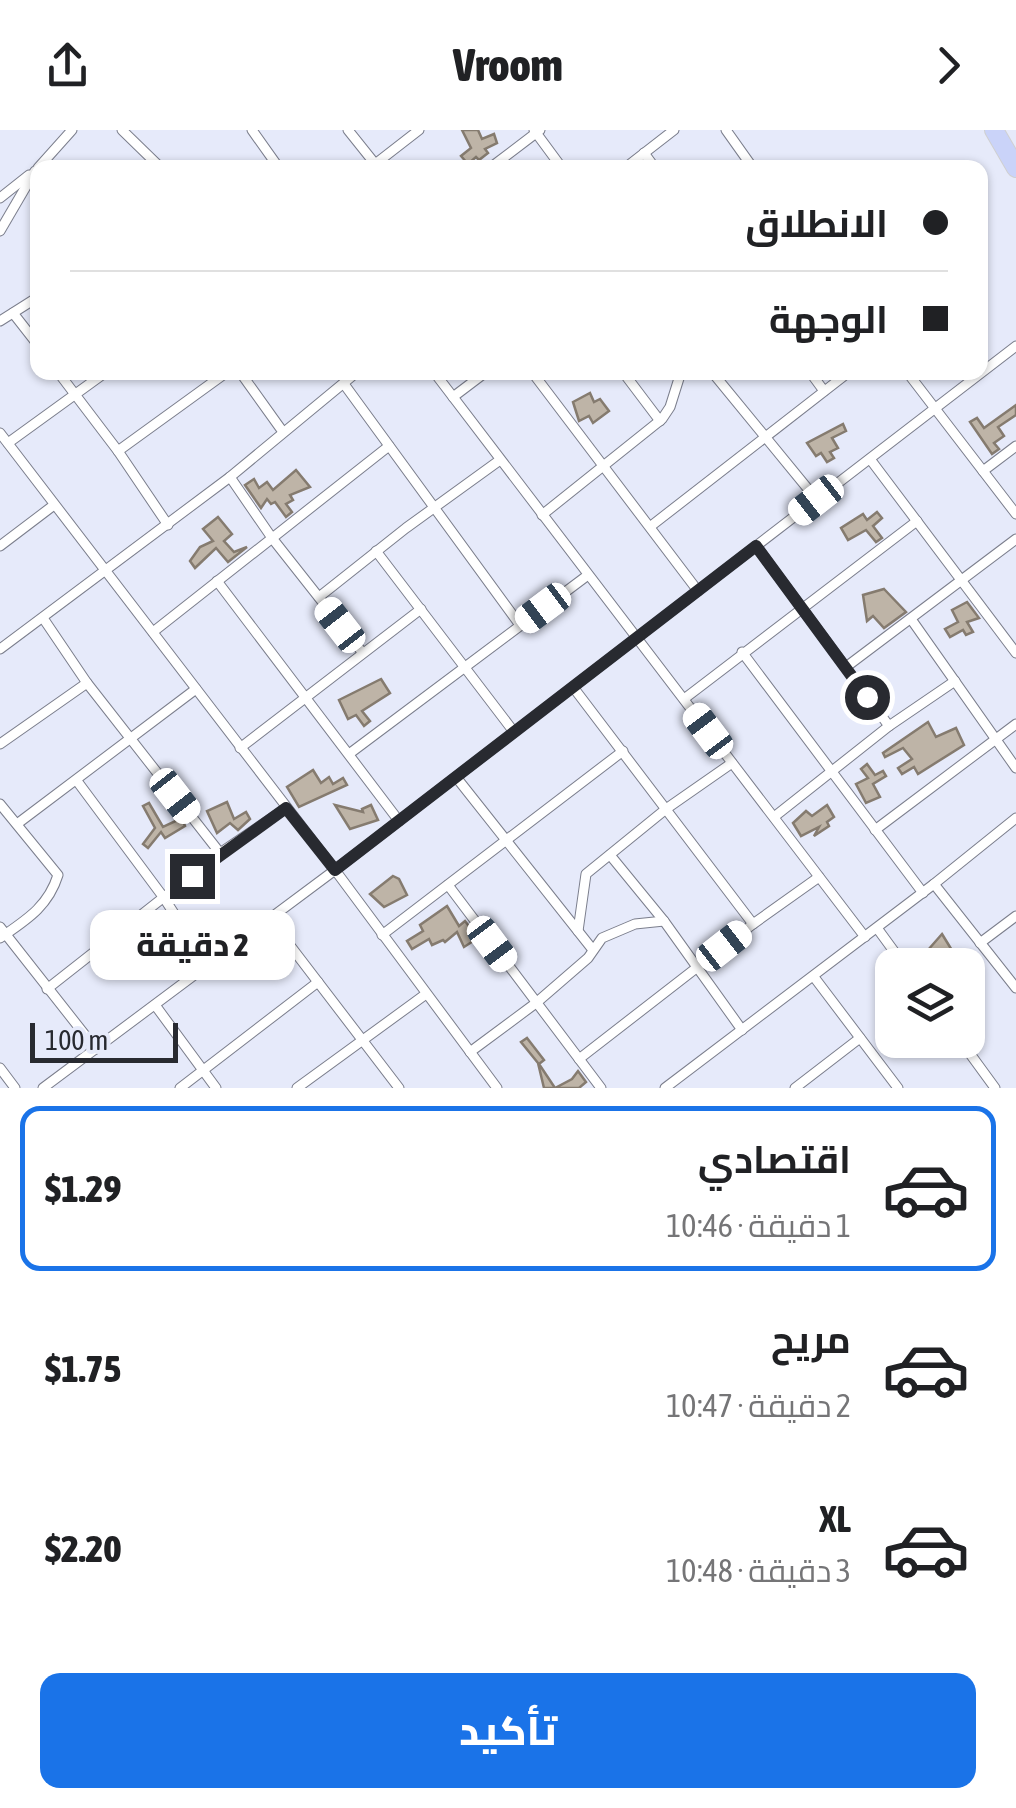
<!DOCTYPE html>
<html lang="ar">
<meta charset="utf-8">
<style>
:root{--surface:#fff;--page:#f2f2f2;--text:#202124;--muted:#757577;--line:#e0e0e0;--accent:#1a73e8}
body{margin:0;font-family:"Asap Condensed",Cairo,sans-serif;background:var(--page);color:var(--text);direction:rtl;height:100vh;display:flex;flex-direction:column;font-size:38px;white-space:nowrap}
*{box-sizing:border-box;margin:0}
p{font-size:32px;color:var(--muted)}
.icon{flex:none;width:55px;height:55px;fill:none;stroke:currentColor;stroke-width:2;stroke-linecap:round;stroke-linejoin:round}
.map{position:relative;height:958px;overflow:hidden;direction:ltr}
.side{display:flex;flex-direction:column;background:var(--surface);flex:1}
.side>*{flex:none}
.hud{position:absolute;left:30px;top:30px;width:958px;height:220px;border-radius:20px;box-shadow:0 2px 8px #0004;direction:rtl;display:grid;align-content:center;height:220px;padding:0 40px;background:var(--surface)}
.buttons{position:absolute;left:875px;top:818px;display:grid;gap:20px}
.buttons a{display:grid;place-items:center;width:110px;height:110px;border-radius:20px;background:var(--surface);box-shadow:0 2px 8px #0004;font-size:50px}
.scale{position:absolute;left:30px;bottom:25px;width:148px;box-sizing:border-box;padding-left:10px;border:5px solid #282a30;border-top:0;font-size:28px;line-height:35px;white-space:nowrap;color:#282a30;-webkit-text-stroke:8px #e6eafa;paint-order:stroke}
.end{position:absolute;width:45px;height:45px;margin:-22px;border:12px solid #282a30;background:#fff;box-shadow:0 0 0 5px #fff}
.from{border-radius:50%}
.bubble{position:absolute;height:70px;border-radius:20px;background:var(--surface);box-shadow:0 2px 8px #0004;font-size:32px;font-weight:800;line-height:70px;text-align:center;direction:rtl}
.car{position:absolute;width:30px;height:60px;margin:-30px -15px;border-radius:12px;box-shadow:0 0 8px 2px #0007;background:linear-gradient(#fff 24%,#345 0 40%,#fff 0 76%,#345 0 86%,#fff 0)}
.hud b{display:flex;align-items:center;gap:35px;height:95px;font-size:38px}
.hud b+b{border-top:2px solid var(--line)}
.hud i{width:25px;height:25px;background:var(--text)}
ul{padding:18px 0 0;list-style:none}
li{display:flex;align-items:center;gap:30px;height:165px;margin:0 20px 15px;padding:0 20px;border:5px solid transparent;border-radius:20px}
li div{flex:1}
li b{display:block;font-size:38px}
li em{font-style:normal;font-weight:800}
li.active{border-color:var(--accent)}
li>.icon{width:90px;height:90px;stroke-width:1.5}
.cta{display:flex;gap:20px;margin-top:auto;padding:20px 40px}
.cta a{flex:1;height:115px;border-radius:20px;background:var(--accent);color:#fff;font-size:40px;font-weight:800;line-height:115px;text-align:center}
header{display:flex;justify-content:space-between;align-items:center;height:130px;padding:0 40px;background:var(--surface);font-size:45px;font-weight:800}
.map>svg:first-child{display:block}
.building{fill:#beb4a7;stroke:#857b6f;stroke-width:2.5}
.lines{fill:none;stroke-linecap:round;stroke-linejoin:round}
.street-casing{stroke:#7b7e8c;stroke-width:11}
.highway-casing{stroke:#d0d0d1;stroke-width:20}
.street{stroke:#fff;stroke-width:9}
.highway{stroke:#cad3f9;stroke-width:18}
.route{stroke:#282a30;stroke-width:12}
</style>
<header><svg class="icon" aria-label="forward" viewBox="0 0 24 24"><path d="M9 5l7 7-7 7"/></svg>Vroom<svg class="icon" aria-label="share" viewBox="0 0 24 24"><path d="M12 15V3M7 8l5-5 5 5M5 13v7h14v-7"/></svg></header>
<div class="map">
<svg width="1016" height="958" viewBox="0 0 1016 958">
<rect width="100%" height="100%" fill="#e6eafa"/>
<g class="building">
<path d="M462 0H478L482 9 494 4 497 13 485 19 488 23 479 30 476 27 468 34 461 26 471 18Z"/>
<path d="M590 263 594 272 600 269 609 281 593 293 589 286 579 291 573 272Z"/>
<path d="M1016 275V285L998 297 1004 306 994 313 999 319 992 324 970 292 977 288 984 298Z"/>
<path d="M843 294 846 301 832 308 838 318 830 322 834 328 827 332 821 323 816 326 807 313Z"/>
<path d="M296 340 310 357 290 365 293 370 286 374 292 382 286 387 275 372 271 374 267 369 261 378 245 355 254 349 259 358 267 352 273 360Z"/>
<path d="M877 382 882 388 873 396 882 408 876 412 866 400 848 410 841 398 863 384 867 390Z"/>
<path d="M218 387 232 404 224 411 234 422 247 417 228 432 216 418 195 438 190 431 200 417 213 411 203 399Z"/>
<path d="M884 459 906 482 884 498 873 486 867 491 863 465Z"/>
<path d="M967 472 979 488 967 492 973 502 966 505 963 500 950 507 945 499 958 492 952 480Z"/>
<path d="M381 549 390 563 362 581 370 591 364 596 356 585 348 589 339 570Z"/>
<path d="M928 592 936 607 956 598 964 615 918 644 914 637 902 644 898 638 912 629 903 618 885 627 883 623Z"/>
<path d="M867 634 875 645 883 641 886 646 873 654 880 667 866 673 856 654 868 648 861 639Z"/>
<path d="M313 640 321 653 329 647 333 654 343 648 347 655 299 677 287 657Z"/>
<path d="M227 672 234 689 246 682 250 689 238 700 230 693 217 703 207 681Z"/>
<path d="M149 673 163 697 182 688 185 696 165 708 161 702 148 718 143 714 155 698 143 676Z"/>
<path d="M335 675 363 682 362 679 371 675 378 690 350 699Z"/>
<path d="M827 675 834 687 827 692 829 696 814 706 819 697 801 706 793 693 806 681 812 686Z"/>
<path d="M393 746 399 749 407 765 384 777 370 764Z"/>
<path d="M447 776 459 796 465 791 478 808 464 817 457 802 445 812 443 810 432 815 429 809 412 819 407 811 423 801 420 795Z"/>
<path d="M942 804 961 835H924L921 830 931 824 928 820Z"/>
<path d="M527 908 544 930 539 934 555 958 572 949 578 941 586 952 579 958H544L538 933 521 912Z"/>
</g>
<g class="lines">
<defs>
<g id="street">
<path d="M122 0 161 38"/>
<path d="M252 0 279 38"/>
<path d="M348 0 376 35"/>
<path d="M534 0 562 38"/>
<path d="M726 0 753 38"/>
<path d="M644 23 655 38"/>
<path d="M38 38 72 0"/>
<path d="M370 38 419 0"/>
<path d="M490 38 540 0"/>
<path d="M625 38 674 0"/>
<path d="M0 68 29 45"/>
<path d="M0 101 35 41"/>
<path d="M13 183 38 215"/>
<path d="M0 191 38 167"/>
<path d="M58 242 118 321 168 395"/>
<path d="M240 242 283 302"/>
<path d="M434 242 865 807"/>
<path d="M532 242 698 461"/>
<path d="M623 242 660 291"/>
<path d="M712 242 817 370"/>
<path d="M810 242 824 261"/>
<path d="M907 242 1016 384"/>
<path d="M344 254 520 495"/>
<path d="M453 267 486 242"/>
<path d="M0 303 335 740 497 958"/>
<path d="M8 313 106 242"/>
<path d="M118 321 227 242"/>
<path d="M870 329 1016 523"/>
<path d="M983 341 1016 316"/>
<path d="M230 347 272 408 362 522"/>
<path d="M542 385 662 289 670 277 681 242"/>
<path d="M651 396 849 242"/>
<path d="M0 416 54 375"/>
<path d="M756 416 889 596"/>
<path d="M376 421 514 602"/>
<path d="M217 451 399 691"/>
<path d="M319 467 406 398 500 330"/>
<path d="M43 488 87 553 220 723"/>
<path d="M911 489 1016 638"/>
<path d="M153 502 389 316"/>
<path d="M0 519 230 347 357 242"/>
<path d="M742 522 923 763"/>
<path d="M846 537 1016 409"/>
<path d="M573 557 753 794"/>
<path d="M684 569 917 391"/>
<path d="M0 614 87 553"/>
<path d="M240 618 421 479"/>
<path d="M349 624 588 445"/>
<path d="M456 647 593 820"/>
<path d="M77 651 164 768 208 836"/>
<path d="M0 674 58 745C48 777 26 790 0 808"/>
<path d="M774 687 889 596 955 551"/>
<path d="M17 694 196 559"/>
<path d="M875 700 1016 594"/>
<path d="M610 725 664 791 742 900"/>
<path d="M934 754 1016 858"/>
<path d="M448 755 601 958"/>
<path d="M269 788 399 958"/>
<path d="M0 797 96 919"/>
<path d="M877 798 904 835"/>
<path d="M578 801 586 744 666 679 732 633"/>
<path d="M382 805 623 621"/>
<path d="M980 813 1016 786"/>
<path d="M814 847 898 958"/>
<path d="M47 859 220 723 285 679"/>
<path d="M155 875 216 958"/>
<path d="M960 910 995 958"/>
<path d="M470 922 536 873 588 828 602 808 635 794 664 791"/>
<path d="M579 929 753 794 819 747"/>
<path d="M0 938 15 958"/>
<path d="M43 958 335 740 1016 216"/>
<path d="M180 958 318 852"/>
<path d="M297 958 426 864"/>
<path d="M665 958 934 754 1016 688"/>
<path d="M795 958 860 908"/>
</g>
<path id="highway" d="M994 0 1016 38"/>
</defs>
<use href="#street" class="street-casing"/>
<use href="#highway" class="highway-casing"/>
<use href="#street" class="street"/>
<use href="#highway" class="highway"/>
</g>
<g class="lines">
<path class="route" d="M192 746 286 678 335 740 756 416 867 567"/>
</g>
</svg>
<div class="buttons">
<a><svg class="icon" aria-label="layers" viewBox="0 0 24 24"><path d="M12 4l9 5-9 5-9-5zM3 14l9 5 9-5"/></svg></a>
</div>
<div class="scale">100 m</div>
<i class="end from" style="left:867px;top:567px"></i>
<i class="end" style="left:192px;top:746px"></i>
<div class="bubble" style="left:90px;top:780px;width:205px">2 دقيقة</div>
<i class="car" style="left:816px;top:370px;rotate:232deg"></i>
<i class="car" style="left:543px;top:478px;rotate:233deg"></i>
<i class="car" style="left:340px;top:495px;rotate:322deg"></i>
<i class="car" style="left:708px;top:601px;rotate:323deg"></i>
<i class="car" style="left:175px;top:666px;rotate:142deg"></i>
<i class="car" style="left:492px;top:814px;rotate:143deg"></i>
<i class="car" style="left:724px;top:816px;rotate:52deg"></i>
<div class="hud">
<b><i class="from"></i>الانطلاق</b>
<b><i></i>الوجهة</b>
</div>
</div>
<section class="side">
<ul>
<li class="active"><svg class="icon" aria-label="car" viewBox="0 0 24 24"><path d="M5 17H2v-5l4-1 3-4h7l3 4 3 1v5h-3M9 17h6M6 11h13"/><circle cx="7" cy="17" r="2"/><circle cx="17" cy="17" r="2"/></svg><div><b>اقتصادي</b><p>1 دقيقة · 10:46</p></div><em>$1.29</em></li>
<li><svg class="icon" aria-label="car" viewBox="0 0 24 24"><path d="M5 17H2v-5l4-1 3-4h7l3 4 3 1v5h-3M9 17h6M6 11h13"/><circle cx="7" cy="17" r="2"/><circle cx="17" cy="17" r="2"/></svg><div><b>مريح</b><p>2 دقيقة · 10:47</p></div><em>$1.75</em></li>
<li><svg class="icon" aria-label="car" viewBox="0 0 24 24"><path d="M5 17H2v-5l4-1 3-4h7l3 4 3 1v5h-3M9 17h6M6 11h13"/><circle cx="7" cy="17" r="2"/><circle cx="17" cy="17" r="2"/></svg><div><b>XL</b><p>3 دقيقة · 10:48</p></div><em>$2.20</em></li>
</ul>
<div class="cta"><a>تأكيد</a></div>
</section>
